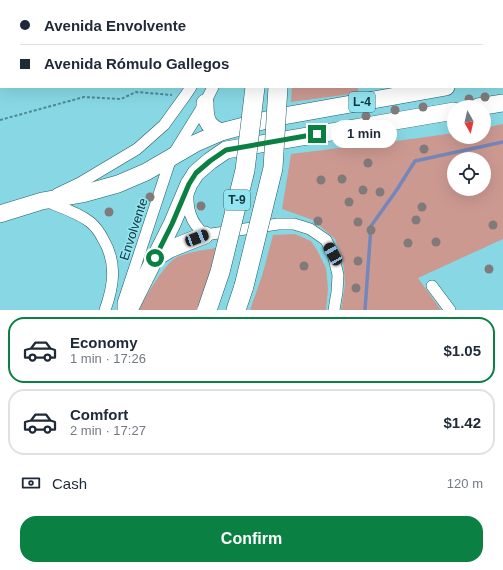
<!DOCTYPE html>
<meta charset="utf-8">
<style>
:root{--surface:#fff;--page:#f6f6f7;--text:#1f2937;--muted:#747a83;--line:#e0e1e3;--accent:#0b8043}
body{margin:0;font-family:Arial,sans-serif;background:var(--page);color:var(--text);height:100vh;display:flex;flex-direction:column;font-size:15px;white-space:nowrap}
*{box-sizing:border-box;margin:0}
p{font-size:13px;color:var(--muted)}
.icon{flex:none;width:22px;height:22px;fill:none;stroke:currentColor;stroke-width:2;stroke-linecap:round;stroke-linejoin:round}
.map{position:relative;height:310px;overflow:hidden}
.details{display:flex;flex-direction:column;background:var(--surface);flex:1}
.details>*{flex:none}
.guide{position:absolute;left:0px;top:0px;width:503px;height:88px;box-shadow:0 4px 16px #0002;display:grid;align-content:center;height:88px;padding:0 20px;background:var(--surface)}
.needle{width:26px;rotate:172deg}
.tools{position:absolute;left:447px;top:100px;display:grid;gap:8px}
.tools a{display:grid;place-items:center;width:44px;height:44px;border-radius:50%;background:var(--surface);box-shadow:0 4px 16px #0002;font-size:20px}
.end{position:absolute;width:18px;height:18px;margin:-9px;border:5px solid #0b8043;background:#fff;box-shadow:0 0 0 2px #fff}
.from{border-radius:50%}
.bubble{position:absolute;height:28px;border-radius:14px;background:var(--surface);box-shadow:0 4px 16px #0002;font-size:13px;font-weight:700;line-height:28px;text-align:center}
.car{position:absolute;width:12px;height:24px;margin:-12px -6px;border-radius:5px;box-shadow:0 0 3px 1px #0007;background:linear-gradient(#222 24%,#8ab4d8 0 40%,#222 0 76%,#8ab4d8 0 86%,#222 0)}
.guide b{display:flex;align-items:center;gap:14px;height:38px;font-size:15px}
.guide b+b{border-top:1px solid var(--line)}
.guide i{width:10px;height:10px;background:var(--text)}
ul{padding:7px 0 0;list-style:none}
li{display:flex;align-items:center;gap:12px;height:66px;margin:0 8px 6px;padding:0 12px;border:2px solid var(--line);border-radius:16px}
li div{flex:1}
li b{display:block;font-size:15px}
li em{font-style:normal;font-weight:700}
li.on{border-color:var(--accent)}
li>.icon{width:36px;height:36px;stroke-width:1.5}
.pay{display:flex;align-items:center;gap:10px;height:44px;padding:0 20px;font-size:15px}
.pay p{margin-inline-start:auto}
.button{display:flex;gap:8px;margin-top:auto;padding:8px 20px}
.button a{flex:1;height:46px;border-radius:16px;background:var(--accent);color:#fff;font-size:16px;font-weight:700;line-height:46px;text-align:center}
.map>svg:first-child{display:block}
.green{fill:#cc9991;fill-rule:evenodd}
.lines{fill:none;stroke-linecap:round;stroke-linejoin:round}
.stream{stroke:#7387ba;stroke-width:3.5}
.lane-casing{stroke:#1d5d66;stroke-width:7}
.street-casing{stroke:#1d5d66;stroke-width:12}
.primary-casing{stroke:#1d5d66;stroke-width:18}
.highway-casing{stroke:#1d5d66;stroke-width:20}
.path{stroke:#4e8991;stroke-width:2;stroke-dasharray:3 2;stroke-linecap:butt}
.lane{stroke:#fff;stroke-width:5.5}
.street{stroke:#fff;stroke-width:11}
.primary{stroke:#fff;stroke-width:17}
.highway{stroke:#fff;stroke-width:19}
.highway-bridge-casing{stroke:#1d5d66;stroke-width:20;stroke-linecap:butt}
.highway-bridge{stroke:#fff;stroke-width:19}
.tree{fill:#807a7b}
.route{stroke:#0b8043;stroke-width:5}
.labels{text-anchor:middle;stroke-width:3;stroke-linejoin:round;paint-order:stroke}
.shield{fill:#94e5f2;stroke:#396a71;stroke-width:1}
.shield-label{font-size:12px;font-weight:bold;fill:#12353a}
.street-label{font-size:13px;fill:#12353a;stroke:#94e5f2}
</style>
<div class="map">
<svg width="503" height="310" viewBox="0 0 503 310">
<rect width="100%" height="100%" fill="#87d8e4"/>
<g class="green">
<path d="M292 87H358V93L291 102Z"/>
<path d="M503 124V239L418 278 441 310H341L345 284 343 260 335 239 313 220 282 209 291 154 419 138 454 133V137H484V128ZM454 159H484V189H454Z"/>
<path d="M295 234 311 241 317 250 326 268 328 289 326 310H250L262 276 273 235Z"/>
<path d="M216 248 207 282 197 310H139C145 297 165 263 177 257 189 252 203 250 216 248Z"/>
</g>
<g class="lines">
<path class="stream" d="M365 310 371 226 396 191 415 161 503 142"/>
<defs>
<path id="lane" d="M502 52H503"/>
<g id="street">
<path d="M472 0V1"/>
<path d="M224 1V0"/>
<path d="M188 190C187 209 190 222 205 235L278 224H294L310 229 326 240 333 254 338 275 337 292 334 310"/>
<path d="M57 194 80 183 137 149 164 125 185 96 191 87"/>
<path d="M45 201C60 207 77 212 90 222 95 226 100 233 103 239 117 262 114 285 105 310"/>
<path d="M432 286 450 310"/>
<path d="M123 310V303L171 158 205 103 213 87"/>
</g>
<g id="primary">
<path d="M502 77H503"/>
<path d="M205 103C205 118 206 126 221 132"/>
<path d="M478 107 503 103"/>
<path d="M0 214 42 201 82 194 118 184 146 172 196 143 221 132 278 117 446 87"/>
<path d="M155 258 170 249 205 235"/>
<path d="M129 310 172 224 189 184 196 173 210 161 226 150 454 111"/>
</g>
<g id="highway">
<path d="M258 0V1"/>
<path d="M280 1V0"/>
<path d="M236 310 244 286"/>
</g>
</defs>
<use href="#lane" class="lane-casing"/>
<use href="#street" class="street-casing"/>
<use href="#primary" class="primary-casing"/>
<use href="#highway" class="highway-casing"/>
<g class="path">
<path d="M150 0V1"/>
<path d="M0 120 84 97 121 99 136 92 172 95"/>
</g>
<use href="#lane" class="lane"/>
<use href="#street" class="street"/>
<use href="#primary" class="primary"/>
<use href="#highway" class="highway"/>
<defs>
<g id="highway-bridge">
<path d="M244 286 273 168 278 87"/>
<path d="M207 310 220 272 245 170 255 87"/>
</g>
</defs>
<use href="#highway-bridge" class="highway-bridge-casing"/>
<use href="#highway-bridge" class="highway-bridge"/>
</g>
<g class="tree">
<circle cx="485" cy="97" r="4.5"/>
<circle cx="469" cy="99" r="4.5"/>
<circle cx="423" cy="107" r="4.5"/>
<circle cx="395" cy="110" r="4.5"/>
<circle cx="366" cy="116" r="4.5"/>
<circle cx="424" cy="149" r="4.5"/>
<circle cx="368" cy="163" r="4.5"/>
<circle cx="342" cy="179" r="4.5"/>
<circle cx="321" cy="180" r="4.5"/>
<circle cx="363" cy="190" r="4.5"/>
<circle cx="380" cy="192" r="4.5"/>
<circle cx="150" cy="197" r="4.5"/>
<circle cx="349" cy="202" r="4.5"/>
<circle cx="201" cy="206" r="4.5"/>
<circle cx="422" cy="207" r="4.5"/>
<circle cx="109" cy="212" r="4.5"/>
<circle cx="416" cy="220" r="4.5"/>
<circle cx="318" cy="221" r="4.5"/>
<circle cx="358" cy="222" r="4.5"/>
<circle cx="493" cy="225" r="4.5"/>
<circle cx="371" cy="230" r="4.5"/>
<circle cx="436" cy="242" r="4.5"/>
<circle cx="408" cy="243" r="4.5"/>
<circle cx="358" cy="261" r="4.5"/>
<circle cx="304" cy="266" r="4.5"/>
<circle cx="489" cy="269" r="4.5"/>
<circle cx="356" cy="288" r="4.5"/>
</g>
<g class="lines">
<path class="route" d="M155 258 172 224 189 184 196 173 210 161 226 150 317 134"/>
</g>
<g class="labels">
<g class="shield">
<rect x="349" y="92" width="26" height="20" rx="3"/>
<rect x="224" y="190" width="26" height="20" rx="3"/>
</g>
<g class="shield-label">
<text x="362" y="106">L-4</text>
<text x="237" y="204">T-9</text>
</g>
<g class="street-label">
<text transform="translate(133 229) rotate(-72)" y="5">Envolvente</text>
</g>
</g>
</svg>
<div class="tools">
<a><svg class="needle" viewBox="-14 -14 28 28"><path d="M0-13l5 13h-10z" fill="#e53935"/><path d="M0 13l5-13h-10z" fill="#747a83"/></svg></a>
<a><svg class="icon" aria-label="locate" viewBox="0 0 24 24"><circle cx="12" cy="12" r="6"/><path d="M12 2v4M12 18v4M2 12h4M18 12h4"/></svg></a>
</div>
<i class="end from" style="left:155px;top:258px"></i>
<i class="end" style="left:317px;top:134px"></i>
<div class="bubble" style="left:331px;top:120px;width:66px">1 min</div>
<i class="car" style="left:197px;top:238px;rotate:69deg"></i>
<i class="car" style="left:333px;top:254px;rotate:330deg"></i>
<div class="guide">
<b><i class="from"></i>Avenida Envolvente</b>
<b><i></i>Avenida Rómulo Gallegos</b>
</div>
</div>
<section class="details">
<ul>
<li class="on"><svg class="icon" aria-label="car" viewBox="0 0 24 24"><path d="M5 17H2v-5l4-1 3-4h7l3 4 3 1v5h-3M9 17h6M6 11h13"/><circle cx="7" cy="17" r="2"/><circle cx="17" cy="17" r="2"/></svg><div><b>Economy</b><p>1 min · 17:26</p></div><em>$1.05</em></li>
<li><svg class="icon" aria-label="car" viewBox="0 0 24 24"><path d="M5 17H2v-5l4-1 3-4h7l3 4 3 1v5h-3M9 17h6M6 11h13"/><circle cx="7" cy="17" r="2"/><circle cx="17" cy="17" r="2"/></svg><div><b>Comfort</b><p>2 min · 17:27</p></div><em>$1.42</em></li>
</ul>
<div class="pay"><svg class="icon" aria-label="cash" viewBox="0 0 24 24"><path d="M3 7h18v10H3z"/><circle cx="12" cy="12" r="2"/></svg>Cash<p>120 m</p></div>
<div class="button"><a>Confirm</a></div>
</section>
